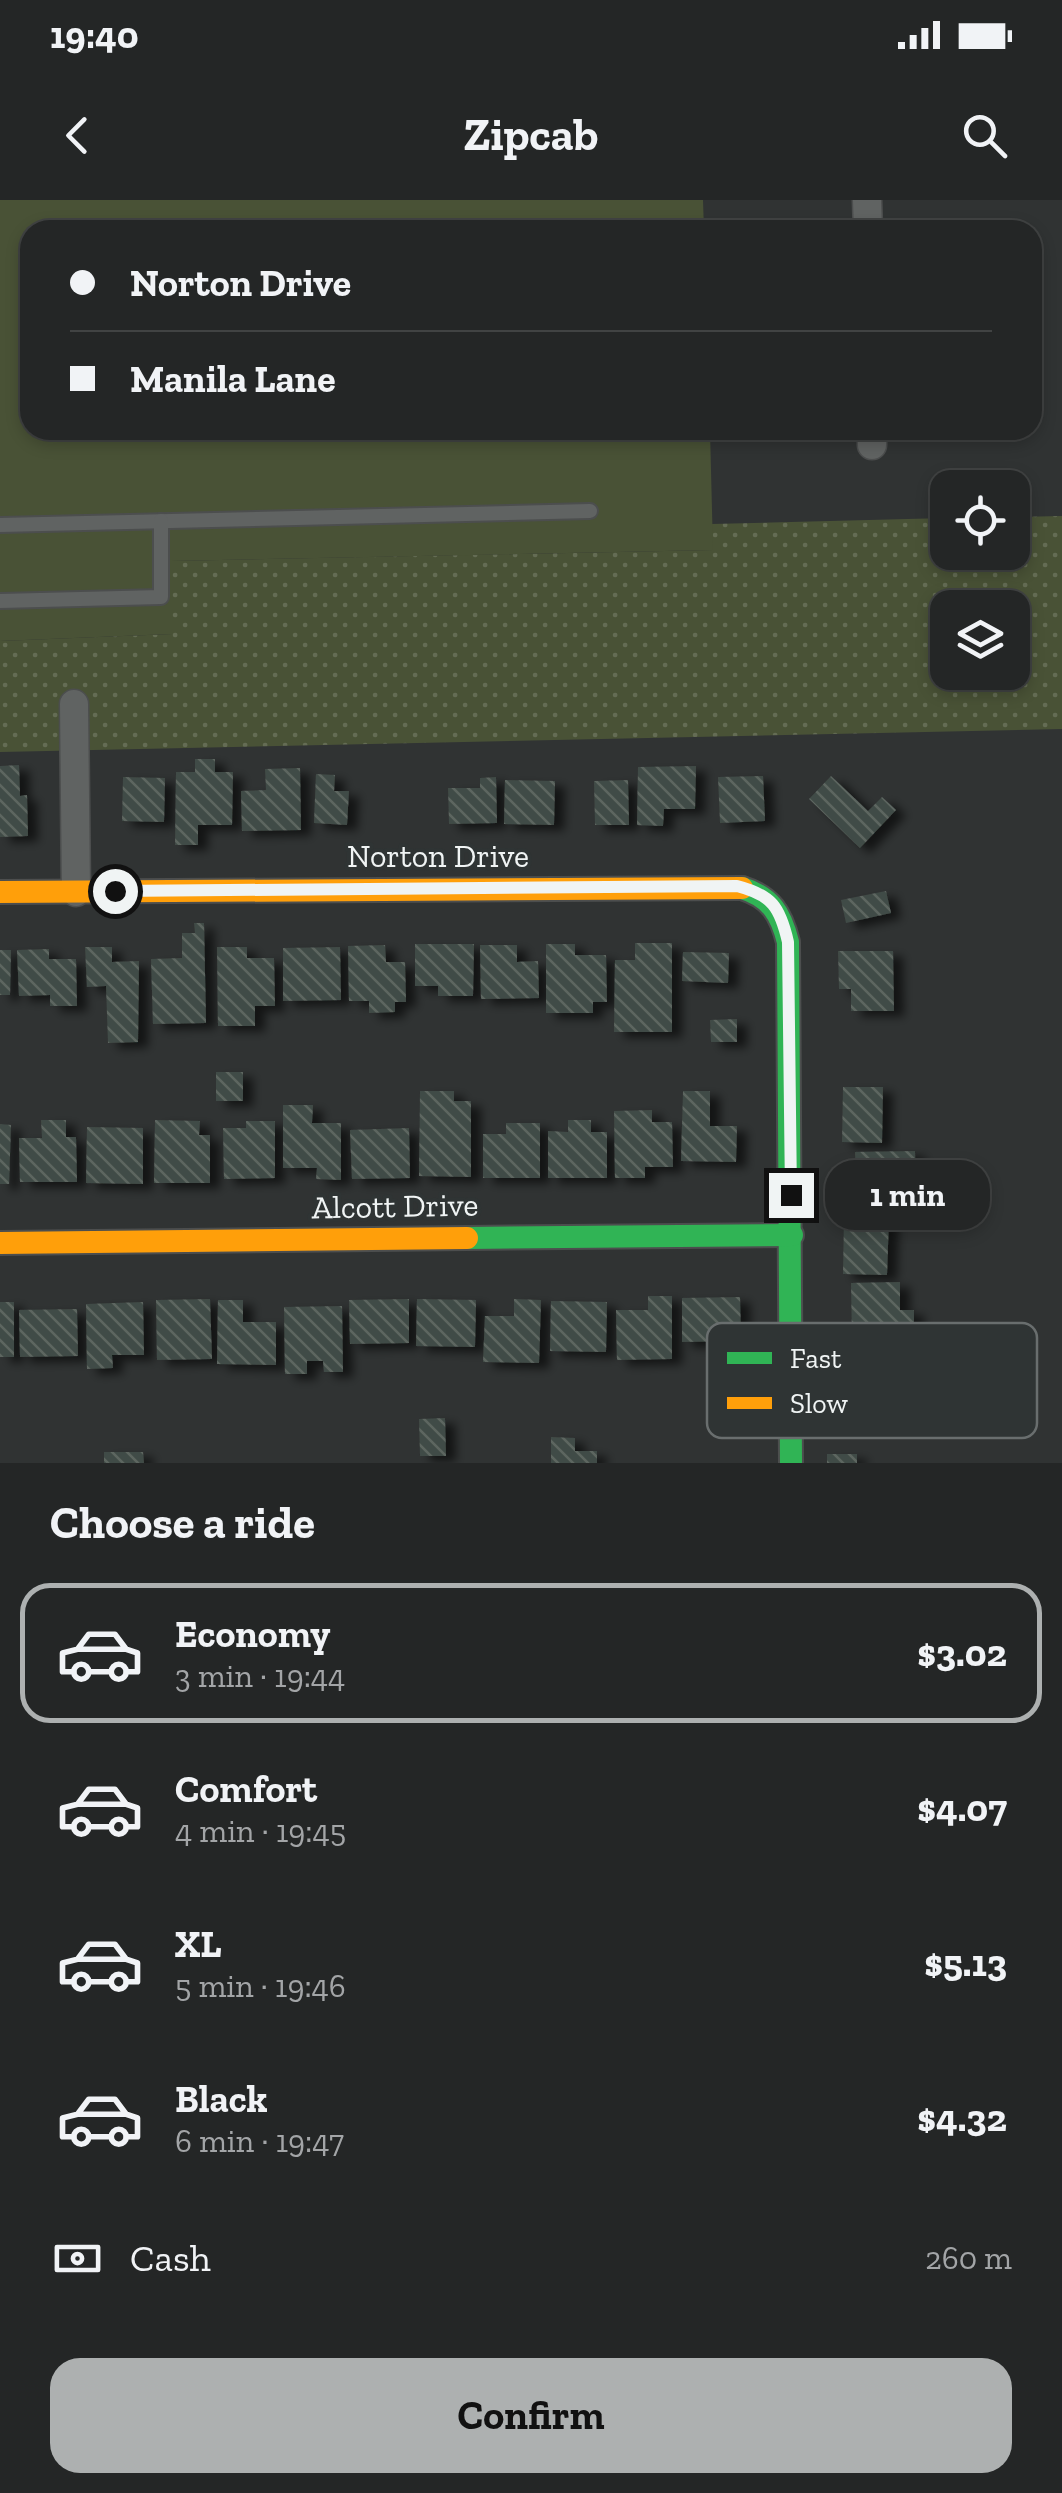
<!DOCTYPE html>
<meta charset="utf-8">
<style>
:root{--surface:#242626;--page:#303232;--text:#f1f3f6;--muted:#a3a5a7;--line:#414343;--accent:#adb0b0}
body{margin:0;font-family:"Zilla Slab",serif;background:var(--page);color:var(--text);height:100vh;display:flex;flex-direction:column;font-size:38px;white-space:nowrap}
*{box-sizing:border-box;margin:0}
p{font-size:32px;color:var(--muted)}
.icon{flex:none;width:55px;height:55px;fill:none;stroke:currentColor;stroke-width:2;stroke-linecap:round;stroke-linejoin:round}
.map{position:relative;height:1263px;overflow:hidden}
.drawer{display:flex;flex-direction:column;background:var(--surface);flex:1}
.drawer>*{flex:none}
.guide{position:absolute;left:20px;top:20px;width:1022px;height:220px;border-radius:30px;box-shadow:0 5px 15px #0003,0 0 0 2px var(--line);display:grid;align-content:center;height:220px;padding:0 50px;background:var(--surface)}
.buttons{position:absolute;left:930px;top:270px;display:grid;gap:20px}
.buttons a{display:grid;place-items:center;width:100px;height:100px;border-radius:20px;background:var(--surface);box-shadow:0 5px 15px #0003,0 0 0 2px var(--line);font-size:50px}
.end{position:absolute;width:45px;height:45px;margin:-22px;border:12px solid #f0f4f4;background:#111;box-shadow:0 0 0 5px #111}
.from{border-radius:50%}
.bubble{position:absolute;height:70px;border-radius:30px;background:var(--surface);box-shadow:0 5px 15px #0003,0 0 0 2px var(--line);font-size:32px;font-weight:700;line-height:70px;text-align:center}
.guide b{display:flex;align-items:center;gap:35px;height:95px;font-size:38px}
.guide b+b{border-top:2px solid var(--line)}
.guide i{width:25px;height:25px;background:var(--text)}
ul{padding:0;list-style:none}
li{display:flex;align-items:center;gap:30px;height:140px;margin:0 20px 15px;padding:0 30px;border:5px solid transparent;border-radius:30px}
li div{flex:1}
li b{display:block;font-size:38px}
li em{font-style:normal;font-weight:700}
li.selected{border-color:var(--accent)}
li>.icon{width:90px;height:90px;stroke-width:1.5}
h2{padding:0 50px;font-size:45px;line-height:120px}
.pay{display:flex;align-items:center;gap:25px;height:110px;padding:0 50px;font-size:38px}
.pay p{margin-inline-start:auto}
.action{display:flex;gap:20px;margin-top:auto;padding:20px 50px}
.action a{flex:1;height:115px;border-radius:30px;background:var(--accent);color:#111;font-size:40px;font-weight:700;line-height:115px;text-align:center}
.status{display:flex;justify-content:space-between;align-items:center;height:70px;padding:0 50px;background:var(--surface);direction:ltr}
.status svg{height:28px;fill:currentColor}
header{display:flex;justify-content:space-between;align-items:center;height:130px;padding:0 50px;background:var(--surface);font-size:45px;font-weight:700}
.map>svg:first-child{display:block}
.grass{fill:url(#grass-dots);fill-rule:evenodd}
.park{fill:#495236}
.building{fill:url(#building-back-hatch);filter:url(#shadow)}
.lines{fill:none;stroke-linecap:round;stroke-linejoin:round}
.lane-casing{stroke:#4c4e4e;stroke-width:18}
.street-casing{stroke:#4c4e4e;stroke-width:31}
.fast-casing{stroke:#4c4e4e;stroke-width:26}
.slow-casing{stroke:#4c4e4e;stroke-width:26}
.lane{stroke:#606362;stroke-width:14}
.street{stroke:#606362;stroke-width:28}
.fast{stroke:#30b455;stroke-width:22}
.slow{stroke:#ff9f0a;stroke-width:22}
.route{stroke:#f0f4f4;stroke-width:12}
.labels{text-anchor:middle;stroke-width:8;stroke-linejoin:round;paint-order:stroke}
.street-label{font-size:32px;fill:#f0f4f4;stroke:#2f3434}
.key{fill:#2f3434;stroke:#696e6e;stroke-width:2.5}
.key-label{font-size:28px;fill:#f0f4f4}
</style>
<div class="status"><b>19:40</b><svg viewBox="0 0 49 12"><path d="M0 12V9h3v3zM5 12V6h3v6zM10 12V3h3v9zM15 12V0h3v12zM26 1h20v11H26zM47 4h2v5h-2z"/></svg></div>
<header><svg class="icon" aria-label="back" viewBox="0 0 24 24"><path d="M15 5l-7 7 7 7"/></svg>Zipcab<svg class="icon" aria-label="search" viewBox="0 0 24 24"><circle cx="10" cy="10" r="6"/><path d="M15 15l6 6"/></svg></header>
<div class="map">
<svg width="1062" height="1263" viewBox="0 0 1062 1263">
<defs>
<pattern id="grass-dots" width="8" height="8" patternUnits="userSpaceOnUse" patternTransform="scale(2.5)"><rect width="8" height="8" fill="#495236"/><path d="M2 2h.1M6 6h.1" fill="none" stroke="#646c54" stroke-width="1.8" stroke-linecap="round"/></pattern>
<pattern id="building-back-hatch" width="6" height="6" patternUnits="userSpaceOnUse" patternTransform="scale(2.5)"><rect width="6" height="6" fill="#414b46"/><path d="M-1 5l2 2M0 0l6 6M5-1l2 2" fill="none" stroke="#5d6661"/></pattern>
<filter id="shadow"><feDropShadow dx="10" dy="5.5" stdDeviation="5" flood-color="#0009"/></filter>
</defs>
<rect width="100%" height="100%" fill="#303333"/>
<path class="grass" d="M1062 316V529L0 552V441L172 434 171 361 712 350V324L947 318 948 352H1012L1013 317ZM948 408H1012V472H948Z"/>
<path class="park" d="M0 0H703L704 30H30V230H710L713 350 172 361V434L0 441Z"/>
<g class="building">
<path d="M195 559H215V572H233L232 625H198V645H175L176 572H195Z"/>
<path d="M19 565 20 596 27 595 28 636 0 637V566Z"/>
<path d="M696 566 695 609H664L663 626 637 625 638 567Z"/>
<path d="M300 568 301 630 242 631 241 591 266 590 265 569Z"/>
<path d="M316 574 335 575 334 591H349L347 625 314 623Z"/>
<path d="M763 576 765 621 720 623 718 577Z"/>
<path d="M831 576 868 611 882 597 896 610 860 648 809 599Z"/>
<path d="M123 577 165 578 164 622 122 621Z"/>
<path d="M496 577 497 623 449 624 448 588H480V578Z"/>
<path d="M505 580 555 581 554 625 504 624Z"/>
<path d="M628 580 629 625H595L594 581Z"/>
<path d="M886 691 891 713 846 723 841 700Z"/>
<path d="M194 723H204L206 823 153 824 151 759 182 758V733H195Z"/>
<path d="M635 743H672V832H614L615 760H635Z"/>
<path d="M415 744H474L473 796H438V786H415Z"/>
<path d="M546 744H575V755H606L607 802H593V813H546Z"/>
<path d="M385 745 386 762H405L406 802H395V812L369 813V801H349L348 746Z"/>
<path d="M480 745H517V762L538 761 539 798 481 799Z"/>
<path d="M85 747H112V762L139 761 138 842 108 843 106 786 87 787Z"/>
<path d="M217 747H247V758H274L275 806H255V826H218Z"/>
<path d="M340 747 341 800 283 801V748Z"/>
<path d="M49 749V759H76L77 806H50V795L19 796 17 750Z"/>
<path d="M0 750H11L10 795H0Z"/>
<path d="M838 751H893L894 811H851V789H839Z"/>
<path d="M683 752 729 753 728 783 682 781Z"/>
<path d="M737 819V842H711L710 820Z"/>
<rect x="216" y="872" width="27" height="29"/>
<path d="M843 887H883L882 943 842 942Z"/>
<path d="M420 891H454V901H471V977L419 976Z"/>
<path d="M683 891H710V926H737L736 962 681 961Z"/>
<path d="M283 905H313L312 923H341V980L316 979 317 968H283Z"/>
<path d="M652 910V922H672L673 967H645V978H615L614 911Z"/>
<path d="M41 920H66V937H76L77 982H20L19 938H42Z"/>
<path d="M155 920 200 921 199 935H210V983H154Z"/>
<path d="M568 920H591V932H607V978H548V931L568 932Z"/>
<path d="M246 921H275V978L224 979 223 928H246Z"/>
<path d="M506 923H540V978H483V934H506Z"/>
<path d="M0 924 11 925 9 984H0Z"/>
<path d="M87 927 143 928V984L86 983Z"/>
<path d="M409 928 410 978 352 979 350 930Z"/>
<path d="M915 951 916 994H900V1008L840 1009 839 983 856 982 855 952Z"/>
<path d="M844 1016 889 1017 887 1075 843 1074Z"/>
<path d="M900 1082V1110H914V1127H900V1141L852 1142 851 1083Z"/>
<path d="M648 1096H672V1159L617 1160 616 1110H648Z"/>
<path d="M740 1097 741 1141 682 1142V1098Z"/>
<path d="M210 1099 212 1159 157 1160 156 1100Z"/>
<path d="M409 1099V1143L350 1144 349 1100Z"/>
<path d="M417 1099 476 1100 475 1147 416 1146Z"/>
<path d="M514 1099 541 1100 539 1163 483 1162 485 1116H514Z"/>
<path d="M218 1100H243V1122H276V1165L217 1164Z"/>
<path d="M551 1101 607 1102 606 1152 550 1151Z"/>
<rect x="0" y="1102" width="14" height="55"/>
<path d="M143 1102 144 1155H112L113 1168 87 1169 86 1104Z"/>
<path d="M342 1106 343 1172H324L323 1161H307V1174H285L284 1107Z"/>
<path d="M77 1109 78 1156 20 1157 19 1110Z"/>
<path d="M445 1218 446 1256H420L419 1219Z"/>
<path d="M551 1237 575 1238V1251H597V1263H551Z"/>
<path d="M104 1252H143L144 1263H104Z"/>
<rect x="827" y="1254" width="30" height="9"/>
</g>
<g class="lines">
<defs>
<g id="lane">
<path d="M0 325 590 311"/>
<path d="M0 401 161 397V321"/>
</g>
<g id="street">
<path d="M867 0 868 30"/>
<path d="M872 230V245"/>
<path d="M74 504 76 692"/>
</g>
<g id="fast">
<path d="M742 688C771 697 781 714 788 742L791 1263"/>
<path d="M467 1038 792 1035"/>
</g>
<g id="slow">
<path d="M0 692 742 688"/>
<path d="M0 1043 467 1038"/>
</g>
</defs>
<use href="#lane" class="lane-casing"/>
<use href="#street" class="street-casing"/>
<use href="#fast" class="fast-casing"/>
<use href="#slow" class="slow-casing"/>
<use href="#lane" class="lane"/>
<use href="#street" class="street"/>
<use href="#fast" class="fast"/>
<use href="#slow" class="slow"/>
</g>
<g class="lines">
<path class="route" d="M115 691 737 686C772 695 780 707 788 742L791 995"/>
</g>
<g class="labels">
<g class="street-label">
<text x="438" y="667">Norton Drive</text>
<text transform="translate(395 1006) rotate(-1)" y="11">Alcott Drive</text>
</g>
</g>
<rect x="707" y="1123" width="330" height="115" rx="15" class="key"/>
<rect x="727" y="1152" width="45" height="12" fill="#30b455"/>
<rect x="727" y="1197" width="45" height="12" fill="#ff9f0a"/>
<g class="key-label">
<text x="790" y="1168">Fast</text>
<text x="790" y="1213">Slow</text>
</g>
</svg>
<div class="buttons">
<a><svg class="icon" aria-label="locate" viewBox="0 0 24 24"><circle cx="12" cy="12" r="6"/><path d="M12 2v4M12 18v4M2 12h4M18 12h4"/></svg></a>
<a><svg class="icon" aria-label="layers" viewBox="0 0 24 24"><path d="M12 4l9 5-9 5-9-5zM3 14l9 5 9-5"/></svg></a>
</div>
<i class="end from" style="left:115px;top:691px"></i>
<i class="end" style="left:791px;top:995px"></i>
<div class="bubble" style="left:825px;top:960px;width:165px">1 min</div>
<div class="guide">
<b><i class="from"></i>Norton Drive</b>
<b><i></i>Manila Lane</b>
</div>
</div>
<section class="drawer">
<h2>Choose a ride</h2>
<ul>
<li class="selected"><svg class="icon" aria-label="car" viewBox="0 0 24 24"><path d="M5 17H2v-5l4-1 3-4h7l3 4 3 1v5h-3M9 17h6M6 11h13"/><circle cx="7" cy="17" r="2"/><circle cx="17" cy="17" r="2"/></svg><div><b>Economy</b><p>3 min · 19:44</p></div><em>$3.02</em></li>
<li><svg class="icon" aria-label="car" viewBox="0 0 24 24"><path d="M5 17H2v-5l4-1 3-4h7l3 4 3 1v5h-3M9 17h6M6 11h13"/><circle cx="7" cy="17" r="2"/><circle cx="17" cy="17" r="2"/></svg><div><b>Comfort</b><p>4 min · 19:45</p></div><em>$4.07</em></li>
<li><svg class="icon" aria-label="car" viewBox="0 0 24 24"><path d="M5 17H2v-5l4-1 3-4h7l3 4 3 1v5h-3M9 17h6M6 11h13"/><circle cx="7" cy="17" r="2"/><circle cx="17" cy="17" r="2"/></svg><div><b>XL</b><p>5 min · 19:46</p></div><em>$5.13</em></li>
<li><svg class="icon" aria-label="car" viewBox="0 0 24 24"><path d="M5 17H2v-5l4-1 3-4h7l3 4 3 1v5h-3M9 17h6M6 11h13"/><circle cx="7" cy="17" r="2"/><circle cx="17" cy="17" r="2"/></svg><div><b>Black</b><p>6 min · 19:47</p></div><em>$4.32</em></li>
</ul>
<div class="pay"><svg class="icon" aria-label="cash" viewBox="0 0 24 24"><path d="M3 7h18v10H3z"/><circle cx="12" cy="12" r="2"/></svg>Cash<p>260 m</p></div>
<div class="action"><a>Confirm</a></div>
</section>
